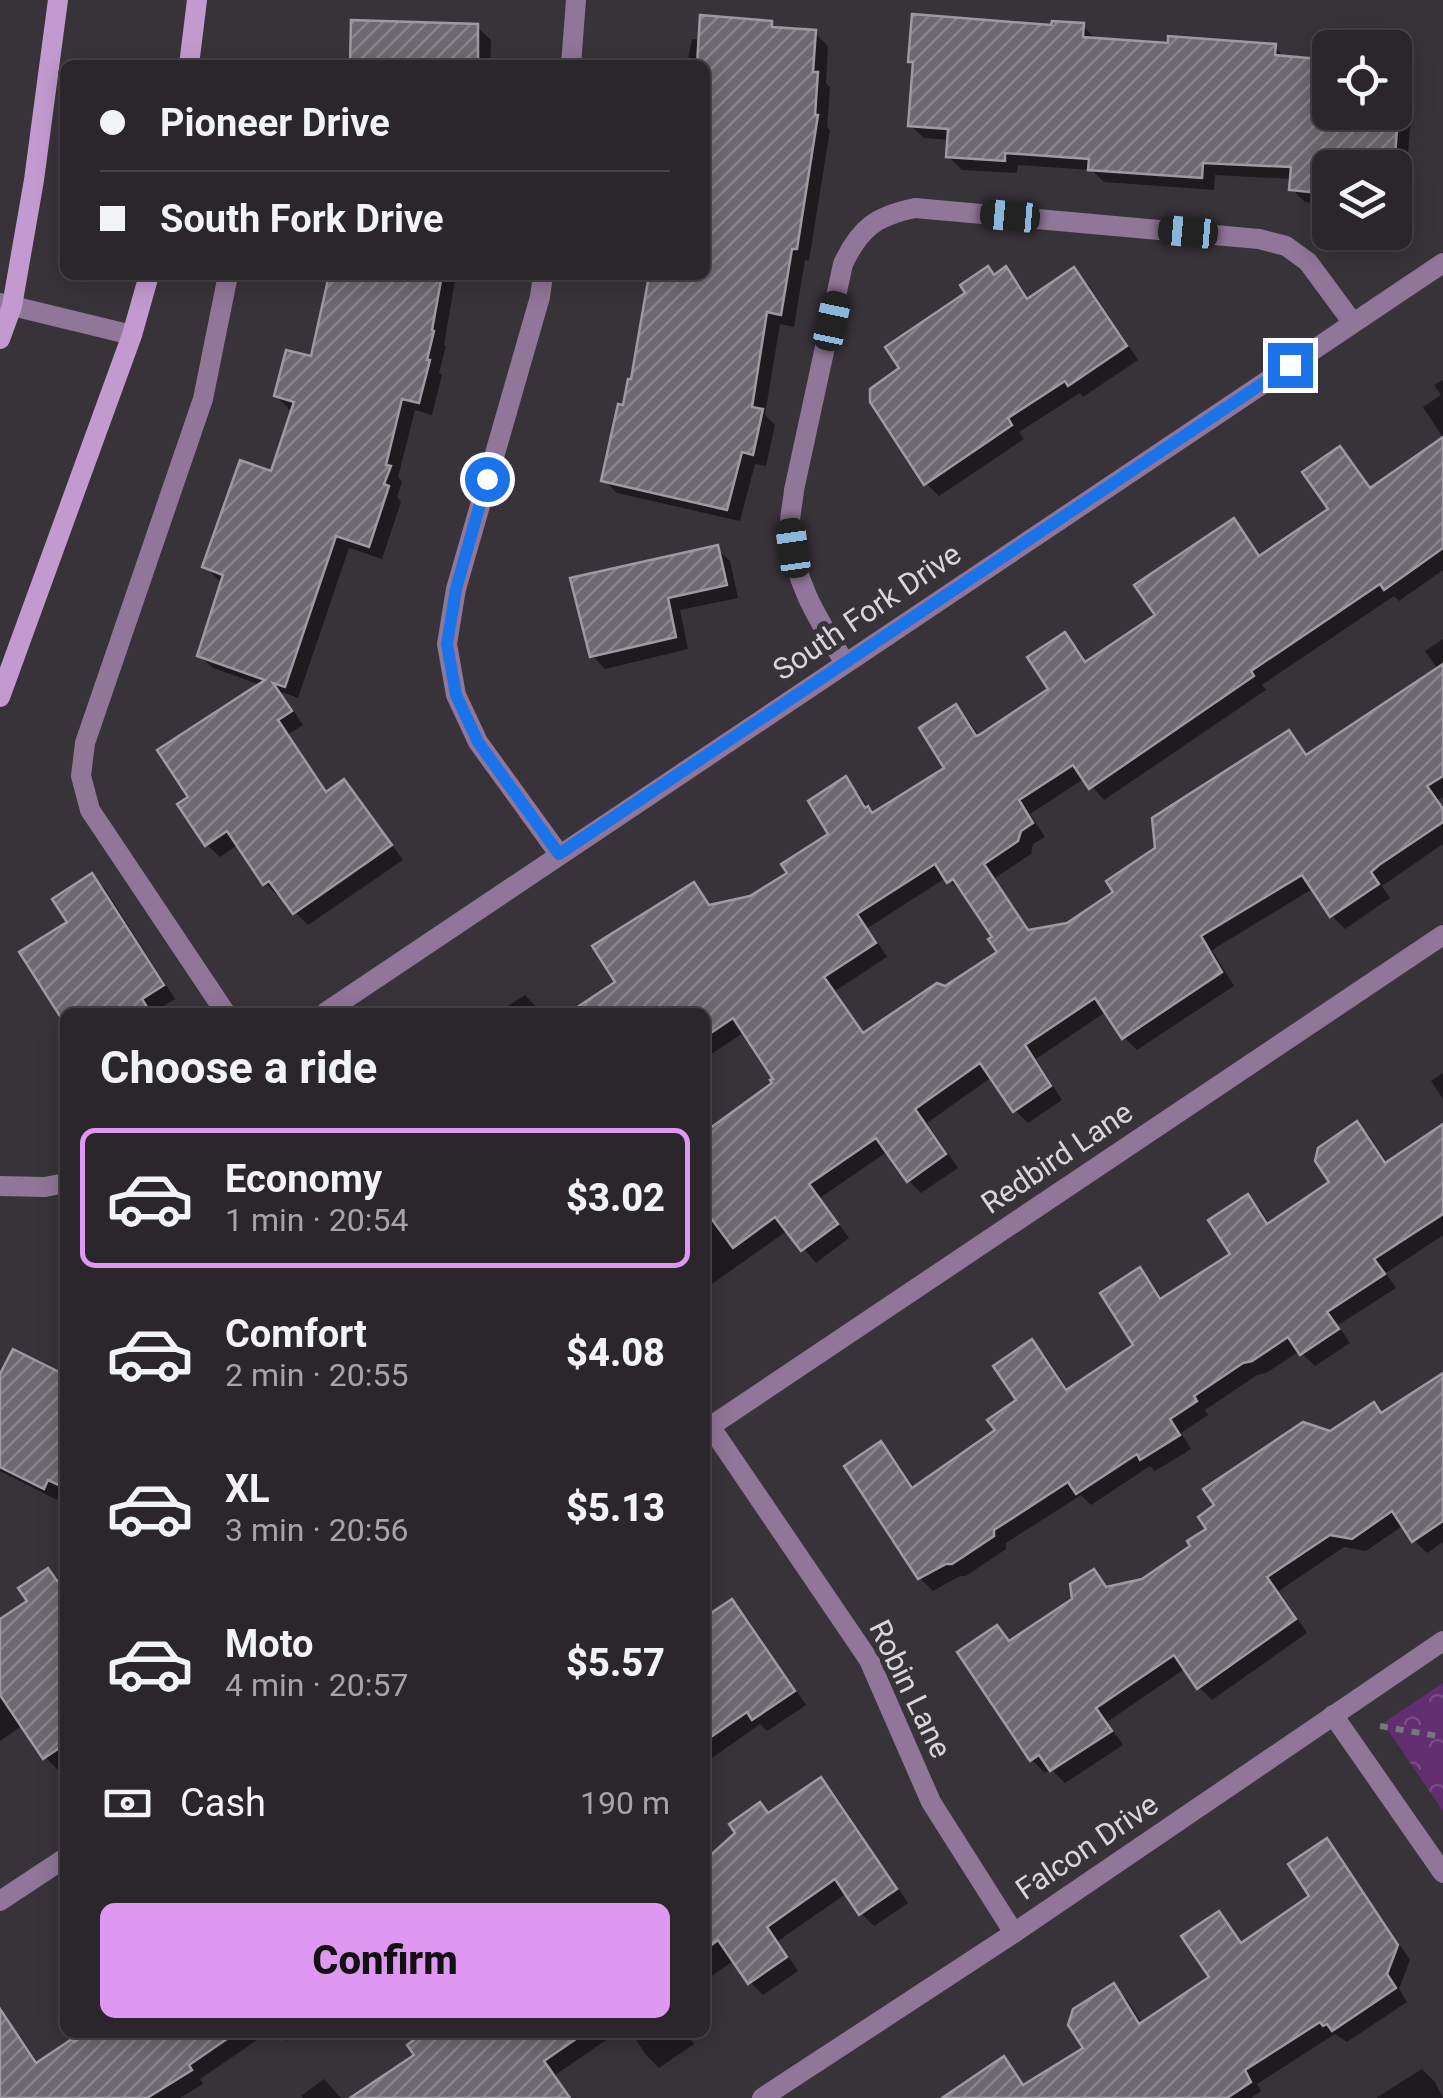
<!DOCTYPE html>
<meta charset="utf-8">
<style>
:root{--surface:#2a262b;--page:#322e33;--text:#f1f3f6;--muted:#a5a5a9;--line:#464347;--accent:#de98f2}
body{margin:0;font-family:Roboto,sans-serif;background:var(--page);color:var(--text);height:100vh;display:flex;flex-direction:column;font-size:38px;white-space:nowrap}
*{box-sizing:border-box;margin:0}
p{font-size:32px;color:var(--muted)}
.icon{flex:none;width:55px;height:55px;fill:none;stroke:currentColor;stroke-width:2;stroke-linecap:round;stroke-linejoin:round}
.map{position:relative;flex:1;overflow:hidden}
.drawer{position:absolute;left:60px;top:1008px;width:650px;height:1030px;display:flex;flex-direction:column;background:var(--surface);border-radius:15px;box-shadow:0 5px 25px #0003,0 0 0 2px var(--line)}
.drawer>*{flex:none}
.top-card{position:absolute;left:60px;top:60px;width:650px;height:220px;border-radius:15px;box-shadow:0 5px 25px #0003,0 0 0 2px var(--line);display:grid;align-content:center;height:220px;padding:0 40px;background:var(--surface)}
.buttons{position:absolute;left:1312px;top:30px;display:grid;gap:20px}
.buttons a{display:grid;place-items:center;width:100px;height:100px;border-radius:15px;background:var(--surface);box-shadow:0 5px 25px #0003,0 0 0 2px var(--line);font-size:50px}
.end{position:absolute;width:45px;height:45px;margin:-22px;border:12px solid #1a73e8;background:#fff;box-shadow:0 0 0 5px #fff}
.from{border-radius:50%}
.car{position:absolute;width:30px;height:60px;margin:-30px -15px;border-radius:12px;box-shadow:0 0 8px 2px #0007;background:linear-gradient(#222 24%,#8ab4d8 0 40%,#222 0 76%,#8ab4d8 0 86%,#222 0)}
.top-card b{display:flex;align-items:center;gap:35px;height:95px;font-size:38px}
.top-card b+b{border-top:2px solid var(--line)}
.top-card i{width:25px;height:25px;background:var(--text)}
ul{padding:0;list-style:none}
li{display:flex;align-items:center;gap:30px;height:140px;margin:0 20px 15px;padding:0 20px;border:5px solid transparent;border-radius:15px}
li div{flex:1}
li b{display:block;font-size:38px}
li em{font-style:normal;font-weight:800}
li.active{border-color:var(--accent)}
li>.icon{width:90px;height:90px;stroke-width:1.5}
h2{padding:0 40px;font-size:45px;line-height:120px}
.pay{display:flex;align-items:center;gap:25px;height:110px;padding:0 40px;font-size:38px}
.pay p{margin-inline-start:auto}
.primary-button{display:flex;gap:20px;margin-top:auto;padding:20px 40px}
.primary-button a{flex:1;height:115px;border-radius:15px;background:var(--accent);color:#111;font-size:40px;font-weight:800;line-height:115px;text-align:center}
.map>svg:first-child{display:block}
.park{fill:url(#park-crowns)}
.shadow{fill:#0007;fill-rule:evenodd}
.building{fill:url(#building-hatch);stroke:#9f99a1;stroke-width:2.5;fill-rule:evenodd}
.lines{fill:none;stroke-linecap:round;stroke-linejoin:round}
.path{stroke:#79757a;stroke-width:6;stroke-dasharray:8 8;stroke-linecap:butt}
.service{stroke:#907698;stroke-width:20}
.minor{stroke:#907698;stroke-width:20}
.secondary{stroke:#c39ad0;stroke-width:20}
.route{stroke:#1a73e8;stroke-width:12}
.labels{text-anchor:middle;stroke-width:10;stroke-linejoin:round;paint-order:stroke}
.street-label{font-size:30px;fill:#d9d6da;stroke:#383339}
</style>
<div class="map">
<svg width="1443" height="2098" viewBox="0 0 1443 2098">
<defs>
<pattern id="park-crowns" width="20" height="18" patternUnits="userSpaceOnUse" patternTransform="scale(2.5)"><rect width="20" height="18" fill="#612e70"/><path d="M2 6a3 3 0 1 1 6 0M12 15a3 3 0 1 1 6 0" fill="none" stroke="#774c84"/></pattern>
<pattern id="building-hatch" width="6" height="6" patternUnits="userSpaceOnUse" patternTransform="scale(2.5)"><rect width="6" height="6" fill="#6e6970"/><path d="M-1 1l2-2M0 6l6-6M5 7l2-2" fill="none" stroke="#89858a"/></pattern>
</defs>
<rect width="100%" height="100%" fill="#383339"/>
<path class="park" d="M1443 1683V1811L1383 1723Z"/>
<g class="shadow">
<path d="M771 24 777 30 815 33 828 46 826 83 830 87 827 127 830 130 809 261 805 260 794 327 780 324 765 415 775 425 766 466 755 464 740 521 617 493 604 480 633 382 651 275H705V65H687L692 39 701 40Z"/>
<path d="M1083 26 1096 39 1170 46 1274 47 1286 58 1330 62V112H1395V68L1401 69 1414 82 1405 188 1395 187V168H1330V205L1305 202 1292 189 1293 179 1215 175 1214 190 1104 182 1092 170 1018 165 1017 173 962 170 948 156 950 140 924 138 910 125 915 65 911 61 1053 28Z"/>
<path d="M477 27 491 40 490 65H354Z"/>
<path d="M1006 270 1019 283 1030 300 1074 270 1087 283 1138 360 1083 397 1080 393 1019 432 1024 439 939 496 926 483 902 368 995 277Z"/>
<path d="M307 275H456L444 345 446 346 439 373 442 375 432 415 415 410 398 477 402 482 397 497 401 502 382 559 349 548 298 698 281 692 303 725 289 734 329 794 344 783 357 796 403 860 308 925 295 912 282 894 278 896 265 883 239 844 220 857 206 844 191 798 261 685 213 668 199 655 223 581 218 580 205 566 273 474 294 410 289 409 276 396 312 359 330 283 311 279Z"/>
<path d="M1443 380V438L1423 407 1441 395 1434 385Z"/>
<path d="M1443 440V570L1399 601 1394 596 1262 685 1266 690 1104 800 1085 778 1030 814 1045 837 1033 844 1031 854 995 878 1031 932 1068 925 1117 892 1157 849 1289 733 1309 756 1438 670 1425 651 1443 639V797L1438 800 1443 807V844L1382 886 1390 898 1345 929 1332 916 1314 888 1212 950 1234 986 1137 1050 1124 1037 1107 1011 1036 1059 1062 1100 1028 1123 1015 1110 992 1077 927 1123 958 1168 921 1193 908 1180 888 1151 820 1198 849 1238 816 1263 788 1230 705 1289V1135L775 1083 776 1079 745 1032 705 1058V1012H574L619 982 693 885 712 907 751 898 790 874 832 834 845 780 858 793 874 815 948 769 956 708 969 721 980 738 1051 690 1065 635 1078 648 1088 663 1159 616 1233 521 1246 534 1261 557 1331 510 1340 449 1353 462 1372 489ZM947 877 962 894 965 893 995 938 1000 953 946 989 865 1035 835 991 887 957 868 928Z"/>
<path d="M717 548 730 561 738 598 680 610 688 649 605 669 592 655Z"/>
<path d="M92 876 105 889 175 999 154 1012H65V1019L23 953 70 923Z"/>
<path d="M525 995 541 1012H499Z"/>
<path d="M1443 1073V1099L1431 1081Z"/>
<path d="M1357 1124 1370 1137 1388 1164 1443 1127V1235L1386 1273 1396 1288 1338 1325 1350 1343 1315 1366 1300 1351 1266 1373 1257 1375 1205 1410 1208 1415 1181 1433 1191 1449 1155 1471 1150 1466 1091 1505 1081 1495 1006 1543V1549L966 1576H960L933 1591 920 1578 881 1444 894 1458 915 1489 998 1431 1020 1401 1032 1342 1045 1355 1069 1391 1137 1345 1139 1270 1152 1283 1163 1300 1233 1255 1248 1197 1261 1210 1270 1225 1333 1183Z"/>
<path d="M1443 1376V1542L1427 1553 1414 1540 1404 1525 1366 1551 1344 1547 1279 1591 1307 1633 1212 1700 1199 1687 1186 1668 1107 1722 1123 1745 1065 1783 1051 1769 1045 1773 1032 1760 997 1628 1012 1642 1075 1600 1094 1572 1109 1589 1143 1581 1194 1547 1330 1434 1374 1405 1383 1415Z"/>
<path d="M65 1378V1493L62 1491 57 1500 0 1471V1380Z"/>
<path d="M65 1573V1766L58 1770 45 1757 23 1725 0 1741V1620L30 1602 28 1598Z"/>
<path d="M732 1602 745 1615 806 1705 767 1731 760 1724 705 1763V1620Z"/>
<path d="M821 1780 834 1793 908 1903 874 1926 861 1913 847 1893 778 1941 798 1971 763 1995 750 1982 735 1960 705 1980V1862L738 1833 760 1805 770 1815Z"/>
<path d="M1326 1841 1339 1854 1410 1960 1399 1989 1407 2002 1347 2042 1335 2034 1257 2084 1261 2091 1251 2098H976L1003 2060 1025 2086 1086 2049 1114 1987 1127 2000 1143 2025 1212 1978 1219 1914 1232 1927 1243 1944 1313 1897Z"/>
<path d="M9 2026 22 2039 39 2064 86 2032H269L200 2079 203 2084 180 2098H0V2032Z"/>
<path d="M279 2032H300L287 2041Z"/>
<path d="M429 2032H618L555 2075 571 2098H354L417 2056Z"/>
<path d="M631 2032H686L694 2044 659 2068 646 2055Z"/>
<path d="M1422 2069 1435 2082 1443 2098H1376Z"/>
<path d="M324 2079 341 2098H303L301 2096Z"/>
</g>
<g class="building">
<path d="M912 14 1051 25 1052 21 1084 23 1083 37 1168 43V36L1276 44 1275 55 1330 60V112H1395V66H1402L1394 168H1330V194L1289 190 1291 167 1203 163 1202 178 1088 170 1089 159 1005 153V161L946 157 948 129 908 126 913 62H908Z"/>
<path d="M700 15 772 21V27L816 30 813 72H818L815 115H818L797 249H792L781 315 767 312 752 407 763 409 753 455 742 452 727 510 601 481 618 404 623 405 628 379H631L649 275H705V65H697Z"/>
<path d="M351 20 478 24V65H350Z"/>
<path d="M988 266 994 275 1006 266 1027 299 1074 267 1127 346 1068 386 1065 381 1008 418 1012 425 924 485 870 402V389L899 368 885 347 965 293 960 285Z"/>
<path d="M329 275H442L432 330 434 331 427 360H430L419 403 402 399 386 465 391 466 384 484 389 486 369 547 336 536 285 687 273 683 292 711 278 720 326 792 344 779 392 845 293 914 269 881 263 885 227 831 205 846 177 804 188 797 157 750 265 680 197 656 223 575 202 567 240 460 271 471 294 402 274 396 286 350 311 356Z"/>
<path d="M1443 437V548L1384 590 1380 584 1251 671 1254 676 1089 789 1073 765 1019 800 1033 823 1021 831 1018 841 984 864 1028 930 1067 923 1113 892 1106 881 1155 848 1152 818 1289 730 1306 755 1443 664V776L1427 786 1443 809V822L1379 865 1371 872 1379 884 1330 917 1302 875 1201 936 1222 972 1122 1039 1095 998 1025 1045 1051 1086 1013 1112 980 1063 915 1109 946 1154 907 1182 876 1138 809 1184 838 1224 801 1251 775 1217 733 1248 705 1210V1132L772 1083 770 1080 773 1079 733 1018 705 1037V1012H570L615 982 592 946 694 882 709 905 750 896 787 873 781 864 828 834 808 801 846 776 865 808 868 806 872 813 944 768 919 728 956 704 976 736 979 735 1048 689 1027 657 1065 632 1085 662 1155 615 1134 585 1234 518 1259 556 1328 509 1302 472 1340 446 1370 488ZM935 864 947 883 953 879 992 937 988 939 997 952 945 986 937 983 863 1033 824 977 876 943 857 914Z"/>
<path d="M718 545 727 585 668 598 676 637 590 657 570 578Z"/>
<path d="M92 873 164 985 142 999 150 1012H65V1024L19 952 67 922 52 899Z"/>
<path d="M1357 1121 1385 1163 1443 1124V1214L1374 1259 1385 1274 1327 1312 1339 1329 1300 1355 1288 1337 1252 1361 1243 1363 1194 1396 1197 1401 1170 1419 1180 1435 1140 1460 1137 1454 1076 1494 1068 1482 994 1530V1536L952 1564H946L918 1579 844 1466 881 1441 912 1488 995 1430 987 1420 1016 1400 993 1366 1032 1339 1066 1390 1133 1345 1100 1293 1140 1267 1160 1299 1230 1254 1208 1220 1248 1194 1267 1224 1329 1182 1315 1161 1318 1148Z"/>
<path d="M13 1349 65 1375V1488L48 1480 44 1489 0 1467V1374Z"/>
<path d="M1443 1373V1521L1412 1542 1392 1511 1352 1539 1330 1535 1267 1577 1296 1619 1197 1689 1174 1655 1096 1708 1112 1731 1050 1771 1039 1755 1030 1761 957 1652 997 1625 1009 1641 1072 1599 1070 1584 1094 1569 1106 1587 1142 1579 1190 1546 1187 1541 1206 1529 1198 1517 1214 1505 1203 1489 1303 1422 1330 1431 1374 1402 1381 1413Z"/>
<path d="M48 1568 57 1581 65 1575V1744L43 1759 0 1695V1619L27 1601 18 1588Z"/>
<path d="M732 1599 795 1691 752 1720 747 1712 705 1741V1617Z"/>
<path d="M821 1777 897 1889 859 1915 835 1879 767 1927 787 1957 748 1984 718 1940 705 1950V1860L735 1833 729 1824 760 1802 768 1813Z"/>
<path d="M1327 1838 1398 1945 1387 1974 1396 1988 1332 2031 1327 2024 1323 2026 1320 2022 1245 2070 1251 2082 1227 2098H942L1004 2056 1023 2085 1083 2048 1068 2025 1073 2009 1114 1983 1139 2024 1209 1977 1181 1936 1219 1911 1241 1943 1309 1896 1288 1864Z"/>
<path d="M0 2009 36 2063 72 2039 74 2042 89 2032H237L189 2065 192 2070 147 2098H0Z"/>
<path d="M424 2032H586L544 2061 570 2098H350L414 2055 407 2045Z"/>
</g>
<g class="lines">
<path class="path" d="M1380 1726 1443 1737"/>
<g class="service">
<path d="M845 663C818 619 794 583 790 530 789 517 793 503 794 490L843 264C860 228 876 216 915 208L1259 239 1286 246 1308 262 1353 323"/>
<path d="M225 1012 90 810 81 776 85 743 203 399 228 275"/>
</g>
<g class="minor">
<path d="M571 65 576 0"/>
<path d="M543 275 540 297 456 589 447 644 456 695 478 742 559 854"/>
<path d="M0 303 132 335"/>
<path d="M326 1012 1443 263"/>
<path d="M0 1186 45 1187 65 1183"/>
<path d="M710 1426 869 1660 931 1802 1014 1933"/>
<path d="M705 1430 1443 935"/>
<path d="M1333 1715 1443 1873"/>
<path d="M0 1901 65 1858"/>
<path d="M762 2098 1014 1933 1443 1641"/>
</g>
<g class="secondary">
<path d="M189 65 197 0"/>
<path d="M0 339 12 306 34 180 58 0"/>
<path d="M0 697 132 335 149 275"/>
</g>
</g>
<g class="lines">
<path class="route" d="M487 479 456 589 447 644 456 695 478 742 559 854 1290 365"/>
</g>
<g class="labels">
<g class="street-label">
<text transform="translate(867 612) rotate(-34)" y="10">South Fork Drive</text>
<text transform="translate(1057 1158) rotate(-34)" y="10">Redbird Lane</text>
<text transform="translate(910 1689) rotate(64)" y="10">Robin Lane</text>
<text transform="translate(1087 1847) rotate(-34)" y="10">Falcon Drive</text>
</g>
</g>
</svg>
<div class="buttons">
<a><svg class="icon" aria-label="locate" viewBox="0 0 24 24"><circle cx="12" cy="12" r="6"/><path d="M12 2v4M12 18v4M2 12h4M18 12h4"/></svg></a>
<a><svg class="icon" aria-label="layers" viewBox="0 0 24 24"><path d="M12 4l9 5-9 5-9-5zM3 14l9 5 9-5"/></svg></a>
</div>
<i class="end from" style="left:487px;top:479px"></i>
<i class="end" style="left:1290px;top:365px"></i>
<i class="car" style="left:1010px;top:216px;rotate:275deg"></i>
<i class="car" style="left:1188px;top:232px;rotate:275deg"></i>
<i class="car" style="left:832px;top:321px;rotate:12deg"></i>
<i class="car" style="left:793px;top:548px;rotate:352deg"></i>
<div class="top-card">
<b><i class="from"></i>Pioneer Drive</b>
<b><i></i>South Fork Drive</b>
</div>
<section class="drawer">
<h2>Choose a ride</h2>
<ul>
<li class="active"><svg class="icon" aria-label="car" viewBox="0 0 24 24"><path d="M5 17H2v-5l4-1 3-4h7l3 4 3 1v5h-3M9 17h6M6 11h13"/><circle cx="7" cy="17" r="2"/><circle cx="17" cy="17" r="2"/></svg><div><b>Economy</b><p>1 min · 20:54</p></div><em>$3.02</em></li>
<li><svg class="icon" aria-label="car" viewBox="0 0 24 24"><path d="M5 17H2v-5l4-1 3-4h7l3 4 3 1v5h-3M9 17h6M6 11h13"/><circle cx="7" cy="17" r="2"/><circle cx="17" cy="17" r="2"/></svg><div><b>Comfort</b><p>2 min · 20:55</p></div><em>$4.08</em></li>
<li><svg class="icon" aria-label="car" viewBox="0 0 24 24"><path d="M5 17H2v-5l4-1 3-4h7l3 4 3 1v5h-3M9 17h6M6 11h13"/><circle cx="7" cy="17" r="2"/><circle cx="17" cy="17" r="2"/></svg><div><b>XL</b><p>3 min · 20:56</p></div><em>$5.13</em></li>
<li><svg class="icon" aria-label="car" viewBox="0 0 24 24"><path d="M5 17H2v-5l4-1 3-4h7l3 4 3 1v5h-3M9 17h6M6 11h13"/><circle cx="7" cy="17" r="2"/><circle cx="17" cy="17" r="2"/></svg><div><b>Moto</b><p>4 min · 20:57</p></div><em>$5.57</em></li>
</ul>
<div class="pay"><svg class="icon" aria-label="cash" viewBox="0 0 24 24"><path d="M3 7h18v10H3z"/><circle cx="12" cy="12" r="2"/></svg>Cash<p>190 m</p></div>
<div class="primary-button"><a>Confirm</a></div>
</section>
</div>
